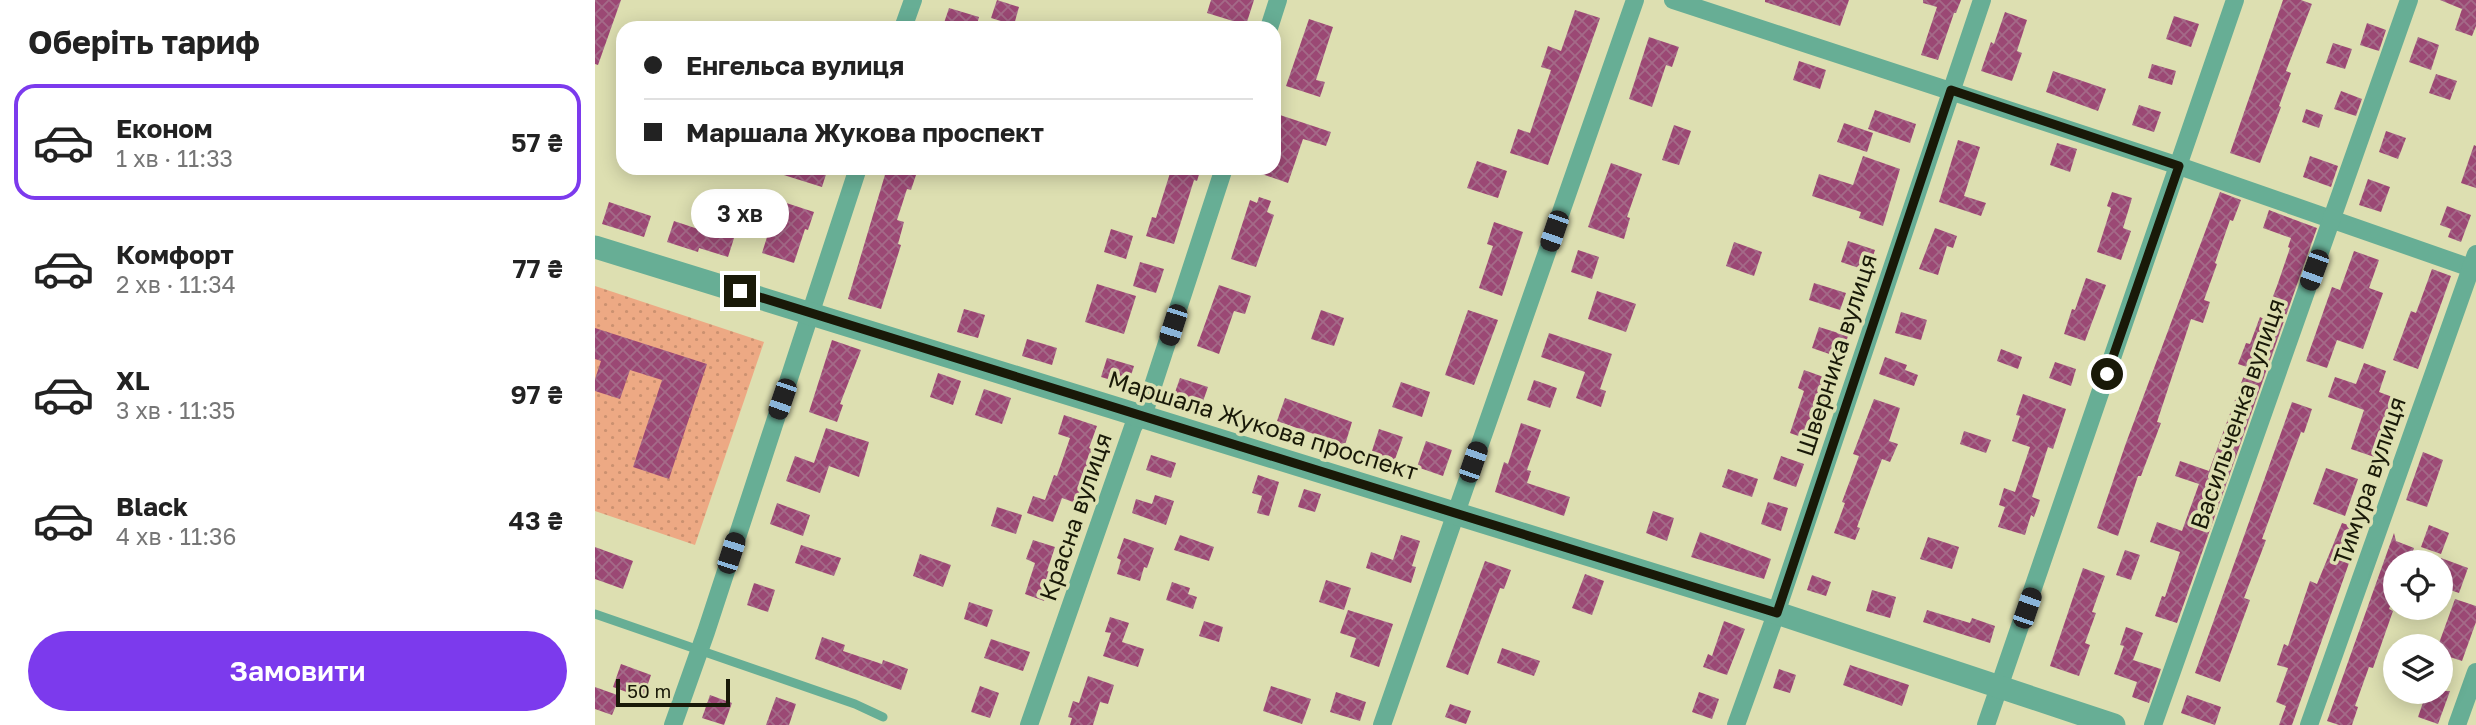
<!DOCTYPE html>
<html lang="uk">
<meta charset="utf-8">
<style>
:root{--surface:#fff;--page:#f6f6f6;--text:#222;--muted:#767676;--line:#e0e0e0;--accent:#7c3aed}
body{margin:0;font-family:"Golos Text",sans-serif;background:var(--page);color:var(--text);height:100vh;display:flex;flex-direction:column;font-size:26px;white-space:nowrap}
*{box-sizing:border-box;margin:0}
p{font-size:23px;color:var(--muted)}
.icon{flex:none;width:38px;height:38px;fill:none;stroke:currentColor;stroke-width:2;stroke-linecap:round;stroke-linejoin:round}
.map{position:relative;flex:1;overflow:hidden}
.panel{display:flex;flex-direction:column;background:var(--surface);width:595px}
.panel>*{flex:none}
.guide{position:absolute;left:21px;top:21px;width:665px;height:154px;border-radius:21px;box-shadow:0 4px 18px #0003;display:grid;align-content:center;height:154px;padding:0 28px;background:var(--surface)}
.tools{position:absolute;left:1788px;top:550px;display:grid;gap:14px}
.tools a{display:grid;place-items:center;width:70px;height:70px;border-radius:50%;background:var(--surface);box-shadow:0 4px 18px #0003;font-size:35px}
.scale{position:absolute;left:21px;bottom:18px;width:114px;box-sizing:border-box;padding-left:7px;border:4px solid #191908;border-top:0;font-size:19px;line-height:24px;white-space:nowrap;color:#191908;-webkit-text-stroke:5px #dddfb1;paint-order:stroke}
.end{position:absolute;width:32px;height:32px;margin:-16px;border:9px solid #191908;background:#fff;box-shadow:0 0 0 4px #fff}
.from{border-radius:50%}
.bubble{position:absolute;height:49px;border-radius:24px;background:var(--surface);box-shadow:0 4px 18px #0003;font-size:23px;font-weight:600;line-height:49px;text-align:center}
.car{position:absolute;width:21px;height:42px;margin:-21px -10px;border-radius:9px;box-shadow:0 0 5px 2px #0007;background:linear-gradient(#222 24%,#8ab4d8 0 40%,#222 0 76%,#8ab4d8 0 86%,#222 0)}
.guide b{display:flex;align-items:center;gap:24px;height:66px;font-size:26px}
.guide b+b{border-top:2px solid var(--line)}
.guide i{width:18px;height:18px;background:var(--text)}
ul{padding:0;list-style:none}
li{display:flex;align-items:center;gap:21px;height:116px;margin:0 14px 10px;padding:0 14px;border:4px solid transparent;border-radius:21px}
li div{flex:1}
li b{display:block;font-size:26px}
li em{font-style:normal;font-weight:600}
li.active{border-color:var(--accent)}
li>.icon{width:63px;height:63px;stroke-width:1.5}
h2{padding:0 28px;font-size:32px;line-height:84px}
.button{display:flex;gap:14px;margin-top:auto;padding:14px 28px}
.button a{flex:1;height:80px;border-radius:42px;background:var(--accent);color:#fff;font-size:28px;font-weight:600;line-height:80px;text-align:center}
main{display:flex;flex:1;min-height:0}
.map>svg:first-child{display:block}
.park{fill:url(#park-dots)}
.building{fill:url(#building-cross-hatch)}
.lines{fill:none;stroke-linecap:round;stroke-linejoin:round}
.service{stroke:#67ae95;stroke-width:9}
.minor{stroke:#67ae95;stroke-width:18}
.tertiary{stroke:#67ae95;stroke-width:23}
.route{stroke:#191908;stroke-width:9}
.labels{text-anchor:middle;stroke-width:7;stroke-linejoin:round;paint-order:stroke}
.street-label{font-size:24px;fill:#191908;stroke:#dddfb1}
</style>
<main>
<section class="panel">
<h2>Оберіть тариф</h2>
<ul>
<li class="active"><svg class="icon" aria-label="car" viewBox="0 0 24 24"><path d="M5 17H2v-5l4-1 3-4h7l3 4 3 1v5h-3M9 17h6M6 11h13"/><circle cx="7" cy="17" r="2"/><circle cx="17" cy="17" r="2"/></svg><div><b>Економ</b><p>1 хв · 11:33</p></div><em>57 ₴</em></li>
<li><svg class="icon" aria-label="car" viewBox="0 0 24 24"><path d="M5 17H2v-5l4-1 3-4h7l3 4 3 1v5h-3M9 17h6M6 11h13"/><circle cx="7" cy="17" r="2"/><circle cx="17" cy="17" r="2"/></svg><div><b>Комфорт</b><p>2 хв · 11:34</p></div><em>77 ₴</em></li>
<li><svg class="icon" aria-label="car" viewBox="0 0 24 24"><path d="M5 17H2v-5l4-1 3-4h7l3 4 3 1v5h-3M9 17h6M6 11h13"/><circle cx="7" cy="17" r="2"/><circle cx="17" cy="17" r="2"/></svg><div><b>XL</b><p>3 хв · 11:35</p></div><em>97 ₴</em></li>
<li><svg class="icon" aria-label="car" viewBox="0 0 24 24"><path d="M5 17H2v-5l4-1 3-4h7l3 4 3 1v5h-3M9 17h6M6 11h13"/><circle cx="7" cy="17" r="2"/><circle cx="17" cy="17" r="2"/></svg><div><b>Black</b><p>4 хв · 11:36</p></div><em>43 ₴</em></li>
</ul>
<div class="button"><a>Замовити</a></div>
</section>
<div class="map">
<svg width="1881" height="725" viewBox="0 0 1881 725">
<defs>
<pattern id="park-dots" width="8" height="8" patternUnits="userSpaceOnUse" patternTransform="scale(1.75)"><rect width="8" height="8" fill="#eda984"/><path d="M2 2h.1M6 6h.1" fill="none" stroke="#cb9170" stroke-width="1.8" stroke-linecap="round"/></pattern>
<pattern id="building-cross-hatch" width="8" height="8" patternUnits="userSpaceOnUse" patternTransform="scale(1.75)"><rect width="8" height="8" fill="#9b4874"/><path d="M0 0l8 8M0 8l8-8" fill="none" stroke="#a46a88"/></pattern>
</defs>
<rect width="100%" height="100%" fill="#dddfb1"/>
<path class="park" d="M0 286 169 342 100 545 0 511Z"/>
<g class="building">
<path d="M0 0H26L3 65 0 64Z"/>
<path d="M402 0 424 7 419 25 396 18Z"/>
<path d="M616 0H659L651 25 612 13Z"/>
<path d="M1170 0H1254L1245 26 1170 2Z"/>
<path d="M1328 0H1366L1361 13H1359L1343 60 1326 55 1342 7 1328 3Z"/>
<path d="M1688 0H1706L1717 4 1691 71 1696 73 1684 106 1686 107 1665 163 1635 153Z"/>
<path d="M1845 0H1881V26L1877 36 1860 30 1867 9Z"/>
<path d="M354 8 384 17 381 28H367L349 23Z"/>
<path d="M980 10 1005 18 953 165 915 153 923 129 935 133 956 70 946 67 953 46 966 51Z"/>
<path d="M1410 12 1432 20 1422 51 1427 53 1417 81 1386 71 1396 42 1399 44Z"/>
<path d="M1579 16 1604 24 1596 47 1571 39Z"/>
<path d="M714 19 738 27 721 80 730 82 725 97 691 86Z"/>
<path d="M1772 23 1791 30 1784 51 1765 45Z"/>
<path d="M1054 37 1084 47 1077 67 1071 65 1057 107 1034 99Z"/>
<path d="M1823 37 1844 45 1836 70 1814 62Z"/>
<path d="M1738 43 1757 49 1750 69 1731 63Z"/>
<path d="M1204 61 1231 70 1225 89 1198 80Z"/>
<path d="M1557 64 1581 71 1577 85 1553 78Z"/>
<path d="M1458 71 1511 89 1503 111 1451 92Z"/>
<path d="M1841 74 1862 81 1855 100 1834 93Z"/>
<path d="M1746 91 1767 99 1761 116 1739 109Z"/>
<path d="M1544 105 1566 112 1559 132 1537 125Z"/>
<path d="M1711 109 1728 115 1724 128 1707 122Z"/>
<path d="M1280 110 1321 124 1315 143 1273 129Z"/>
<path d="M682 114 736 132 731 146 708 139 693 183 655 170V168H679V124Z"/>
<path d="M1249 123 1278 133 1272 152 1242 142Z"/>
<path d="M1079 125 1096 131 1084 165 1067 160Z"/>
<path d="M1791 131 1811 138 1803 159 1784 152Z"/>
<path d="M1363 140 1385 147 1369 196 1391 203 1386 216 1344 202Z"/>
<path d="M1462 143 1482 149 1475 172 1455 165Z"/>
<path d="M1879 145 1881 146V188L1866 183Z"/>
<path d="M1268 156 1305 169 1288 226 1264 218 1266 212 1217 196 1224 174 1258 185Z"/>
<path d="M1715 156 1743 166 1736 187 1708 177Z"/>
<path d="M882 161 912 171 903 198 872 188Z"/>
<path d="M1016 163 1047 174 1032 217 1035 218 1029 239 993 227Z"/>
<path d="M177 168H233L227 187 176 171Z"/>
<path d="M292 168H309L322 172 316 190 312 189 302 220 309 222 303 244 306 245 286 309 253 299Z"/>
<path d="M569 168H606L602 181 599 180 579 244 551 236 557 217 561 218 575 173 569 171Z"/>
<path d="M1773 179 1795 187 1786 212 1764 205Z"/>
<path d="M1517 192 1537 198 1528 228 1536 231 1526 260 1502 252 1516 208 1512 206Z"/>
<path d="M1625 192 1646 200 1638 221 1635 220 1620 263 1622 264 1609 300 1615 302 1608 323 1596 319 1562 422 1566 423 1546 476H1543L1523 536 1502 528 1531 443Z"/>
<path d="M664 197 676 201 672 212 679 215 661 267 636 259 655 200 662 203Z"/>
<path d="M176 198 219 212 213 230 210 229 199 263 167 253 178 218 171 216Z"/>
<path d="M14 202 56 216 49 237 7 224Z"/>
<path d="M1852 206 1876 215 1866 242 1853 237 1856 229 1845 225Z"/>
<path d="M1674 210 1722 228 1582 623 1560 616 1567 596 1570 597 1585 552 1555 542 1562 522 1587 531 1604 484 1580 476 1585 461 1614 471 1652 367 1643 364 1651 343 1655 344 1665 317 1669 319 1682 286 1695 248 1693 247 1696 238 1668 228Z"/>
<path d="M79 221 118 234 119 229 140 235 133 257 104 248 103 252 72 242Z"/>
<path d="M899 222 928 232 907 296 884 288 898 246 892 244Z"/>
<path d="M1340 228 1362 236 1358 248 1352 246 1343 275 1324 269Z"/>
<path d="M516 229 538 236 531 259 509 252Z"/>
<path d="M1253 241 1280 250 1273 271 1246 262Z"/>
<path d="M1139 242 1167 252 1159 276 1131 266Z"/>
<path d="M983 250 1004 257 997 279 976 272Z"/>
<path d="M1759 251 1784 260 1774 288 1788 293 1768 349 1742 340 1732 368 1711 361 1737 287 1745 290Z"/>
<path d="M545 262 569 269 561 293 538 286Z"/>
<path d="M1837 269 1856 276 1823 369 1798 360 1816 311 1821 313Z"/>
<path d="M1491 278 1511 285 1490 341 1469 334 1477 309 1480 310Z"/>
<path d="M1219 283 1251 293 1245 310 1214 300Z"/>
<path d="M502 284 541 296 529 334 490 322Z"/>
<path d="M624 285 656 296 650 314 639 311 624 354 602 346Z"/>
<path d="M1002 291 1041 304 1031 332 993 319Z"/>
<path d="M369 309 390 315 383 338 362 332Z"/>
<path d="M726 310 749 318 739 346 716 339Z"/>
<path d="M873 310 903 320 879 385 850 375Z"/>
<path d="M1306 312 1332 320 1326 340 1300 333Z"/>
<path d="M1224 327 1253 336 1246 358 1217 348Z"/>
<path d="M0 328 112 364 74 479 38 467 67 380 35 370 25 399 0 391V379L6 361 0 359Z"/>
<path d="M954 333 1017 354 1005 389 1011 391 1006 407 981 398 990 372 946 357Z"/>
<path d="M432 339 462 348 457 365 427 356Z"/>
<path d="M237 340 266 350 245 404 248 405 242 422 214 412Z"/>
<path d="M1406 349 1427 357 1423 369 1402 361Z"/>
<path d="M1290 357 1312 365 1310 370 1323 375 1319 386 1284 374Z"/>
<path d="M512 358 539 366 533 385 506 377Z"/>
<path d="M1460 362 1481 369 1476 386 1454 378Z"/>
<path d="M1769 363 1791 371 1784 392 1811 402 1791 461 1756 449 1769 410 1733 397 1740 377 1761 384Z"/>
<path d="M1209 370 1237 380 1217 441 1195 433 1209 391 1203 388Z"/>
<path d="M343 373 366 381 358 405 335 397Z"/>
<path d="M585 378 613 387 606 407 578 398Z"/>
<path d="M939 380 962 388 955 408 932 400Z"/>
<path d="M806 382 835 392 827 417 797 407Z"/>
<path d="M389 389 416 398 407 424 380 415Z"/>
<path d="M1428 394 1471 409 1458 449 1453 447 1437 497 1445 500 1439 517 1436 515 1430 535 1403 527 1410 507 1404 505 1409 488 1420 492 1435 447 1417 441 1425 416 1421 415Z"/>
<path d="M690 398 757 422 750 445 682 421Z"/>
<path d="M1279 399 1305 408 1294 441 1303 444 1295 462 1287 459 1262 527 1265 528 1260 540 1239 533 1250 503 1247 502 1264 456 1258 454Z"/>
<path d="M1697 402 1717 409 1709 433 1706 432 1667 539 1671 540 1649 598 1655 600 1625 682 1600 673Z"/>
<path d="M469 415 502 426 494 448 498 450 481 503 467 498 458 522 432 513 438 496 450 500 459 475 462 476 475 438 463 434Z"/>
<path d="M926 423 946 430 932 470 936 471 932 483 975 497 969 516 900 492 909 462 913 464Z"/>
<path d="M231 428 274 442 264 477 234 466 225 493 191 481 200 456 219 463Z"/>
<path d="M784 429 808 437 799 462 776 454Z"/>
<path d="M1369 431 1396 440 1391 453 1365 444Z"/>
<path d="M831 441 857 450 848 476 822 467Z"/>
<path d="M1828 452 1848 460 1832 507 1811 500Z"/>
<path d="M556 455 581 463 576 478 551 470Z"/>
<path d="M1186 456 1209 464 1201 487 1178 479Z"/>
<path d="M1731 468 1763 479 1750 516 1718 504Z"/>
<path d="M1133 469 1163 479 1157 497 1127 487Z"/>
<path d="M663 475 684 482 674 516 662 513 667 496 657 493Z"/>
<path d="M709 489 726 494 720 512 703 507Z"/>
<path d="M560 495 579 501 571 525 537 513 541 499 557 504Z"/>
<path d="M1173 502 1193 508 1186 531 1166 524Z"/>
<path d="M182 503 215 515 208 536 175 524Z"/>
<path d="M402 507 427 515 421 534 396 526Z"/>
<path d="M1058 511 1079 518 1072 541 1051 533Z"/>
<path d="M1747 523 1766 529 1697 725H1684L1691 706 1681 702 1693 668 1682 665 1689 644 1693 646 1715 581 1722 584Z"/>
<path d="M1834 525 1854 533 1846 554 1826 547Z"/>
<path d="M1105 532 1176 559 1169 579 1096 557Z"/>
<path d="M1799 533 1801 541 1819 548 1814 562H1801V590L1794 609 1798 611 1778 668 1774 667 1760 706 1763 707 1757 725H1744L1732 721Z"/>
<path d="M585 535 619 547 614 561 579 550Z"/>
<path d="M806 535 825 541 817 566 821 567 816 583 771 568 776 552 798 560Z"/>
<path d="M1333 537 1364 547 1357 569 1325 559Z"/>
<path d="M529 538 559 548 552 568 549 567 545 581 522 574 526 560 522 558Z"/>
<path d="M438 540 460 547 452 571 458 573 449 601 430 594 440 563 431 559Z"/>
<path d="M206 545 246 558 239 576 200 563Z"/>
<path d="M0 547 38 561 28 589 0 579Z"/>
<path d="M1530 550 1545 555 1536 580 1521 575Z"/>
<path d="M325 554 356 565 348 587 318 576Z"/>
<path d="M1846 558 1873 568 1864 593 1846 587Z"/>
<path d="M890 561 916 570 909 589 905 588 873 675 851 667Z"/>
<path d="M1488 568 1510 576 1497 612 1501 613 1490 643 1495 645 1484 676 1455 666Z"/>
<path d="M990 574 1009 581 997 615 977 608Z"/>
<path d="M1217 575 1236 582 1231 596 1212 590Z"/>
<path d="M731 580 756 588 749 610 724 602Z"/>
<path d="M577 582 595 588 593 594 602 597 598 609 571 600Z"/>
<path d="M159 583 180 590 173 612 152 605Z"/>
<path d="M1277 590 1301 597 1295 618 1271 611Z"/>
<path d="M1860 599 1881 606V622L1867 661 1846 654V646H1843Z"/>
<path d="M374 602 398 610 392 627 369 619Z"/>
<path d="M753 610 798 624 784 667 755 657 761 638 745 633Z"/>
<path d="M1332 610 1375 623 1377 618 1400 626 1395 643 1328 622Z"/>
<path d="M515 617 534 623 527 642 549 649 543 667 508 656 516 633 510 632Z"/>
<path d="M609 621 628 627 624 642 604 636Z"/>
<path d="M1129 621 1150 629 1132 675 1108 667 1113 654 1117 656Z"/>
<path d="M1531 627 1548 633 1538 660 1566 669 1554 703 1537 697 1542 682 1519 674 1529 646 1525 645Z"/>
<path d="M227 637 250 645 248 651 287 664 288 660 313 669 306 690 220 659Z"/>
<path d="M396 639 435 652 428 671 389 658Z"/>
<path d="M907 648 945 661 939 676 902 663Z"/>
<path d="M26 664 56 675 48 698 18 687Z"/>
<path d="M1255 665 1314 685 1307 706 1248 685Z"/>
<path d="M1184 669 1201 675 1195 693 1178 688Z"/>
<path d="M493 676 519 685 513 704 505 702 498 725H475L477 718 473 717 478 701 484 703Z"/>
<path d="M385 686 404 693 395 718 376 712Z"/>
<path d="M676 686 716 699 707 724 668 711Z"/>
<path d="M0 687 25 696 17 715 0 709Z"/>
<path d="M1832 691H1855L1843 724 1823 717Z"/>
<path d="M741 692 771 702 765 721 735 712Z"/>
<path d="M1104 692 1124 699 1117 719 1097 712Z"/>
<path d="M115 695 137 703 129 725 107 718Z"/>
<path d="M1592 695 1626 707 1620 725 1586 713Z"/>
<path d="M181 697 201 704 194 725H171Z"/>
<path d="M855 704 876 711 871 724 850 717Z"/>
</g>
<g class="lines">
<path class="service" d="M0 614 260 704 288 717"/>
<g class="minor">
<path d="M1078 0 1584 166 1876 268"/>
<path d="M308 28 318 0"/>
<path d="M674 28 683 0"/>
<path d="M78 725 111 632 263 168"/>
<path d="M434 725 538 427 552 404 629 168"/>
<path d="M787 725 1040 0"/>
<path d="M1141 725 1177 625 1387 0"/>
<path d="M1391 725 1640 0"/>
<path d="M1558 725 1814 0"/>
<path d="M1714 725 1881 254"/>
<path d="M1862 725 1881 672"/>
</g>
<path class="tertiary" d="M0 247 1182 613 1519 725"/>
</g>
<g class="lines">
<path class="route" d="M145 291 1182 613 1356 90 1584 166 1512 374"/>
</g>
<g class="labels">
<g class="street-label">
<text transform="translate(1242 355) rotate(-72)" y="8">Шверника вулиця</text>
<text transform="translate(1643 414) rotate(-71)" y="8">Васильченка вулиця</text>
<text transform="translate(668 426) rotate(17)" y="8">Маршала Жукова проспект</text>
<text transform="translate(1775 481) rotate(-71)" y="8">Тимура вулиця</text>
<text transform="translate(481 517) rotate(-71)" y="8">Красна вулиця</text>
</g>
</g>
</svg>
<div class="tools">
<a><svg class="icon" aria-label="locate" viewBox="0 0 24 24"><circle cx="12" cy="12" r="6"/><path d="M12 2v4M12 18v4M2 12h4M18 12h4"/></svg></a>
<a><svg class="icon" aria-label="layers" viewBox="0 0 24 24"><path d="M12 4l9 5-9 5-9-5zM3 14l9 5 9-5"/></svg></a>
</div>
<div class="scale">50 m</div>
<i class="end from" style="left:1512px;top:374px"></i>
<i class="end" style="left:145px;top:291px"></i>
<div class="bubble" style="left:96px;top:189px;width:98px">3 хв</div>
<i class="car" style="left:959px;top:231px;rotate:199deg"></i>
<i class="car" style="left:1719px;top:270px;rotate:200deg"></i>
<i class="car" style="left:578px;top:325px;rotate:198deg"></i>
<i class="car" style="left:187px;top:399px;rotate:199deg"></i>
<i class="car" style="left:878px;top:462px;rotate:19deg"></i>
<i class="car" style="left:136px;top:553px;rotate:18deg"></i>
<i class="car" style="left:1432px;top:608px;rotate:19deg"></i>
<div class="guide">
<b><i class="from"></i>Енгельса вулиця</b>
<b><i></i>Маршала Жукова проспект</b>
</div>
</div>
</main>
